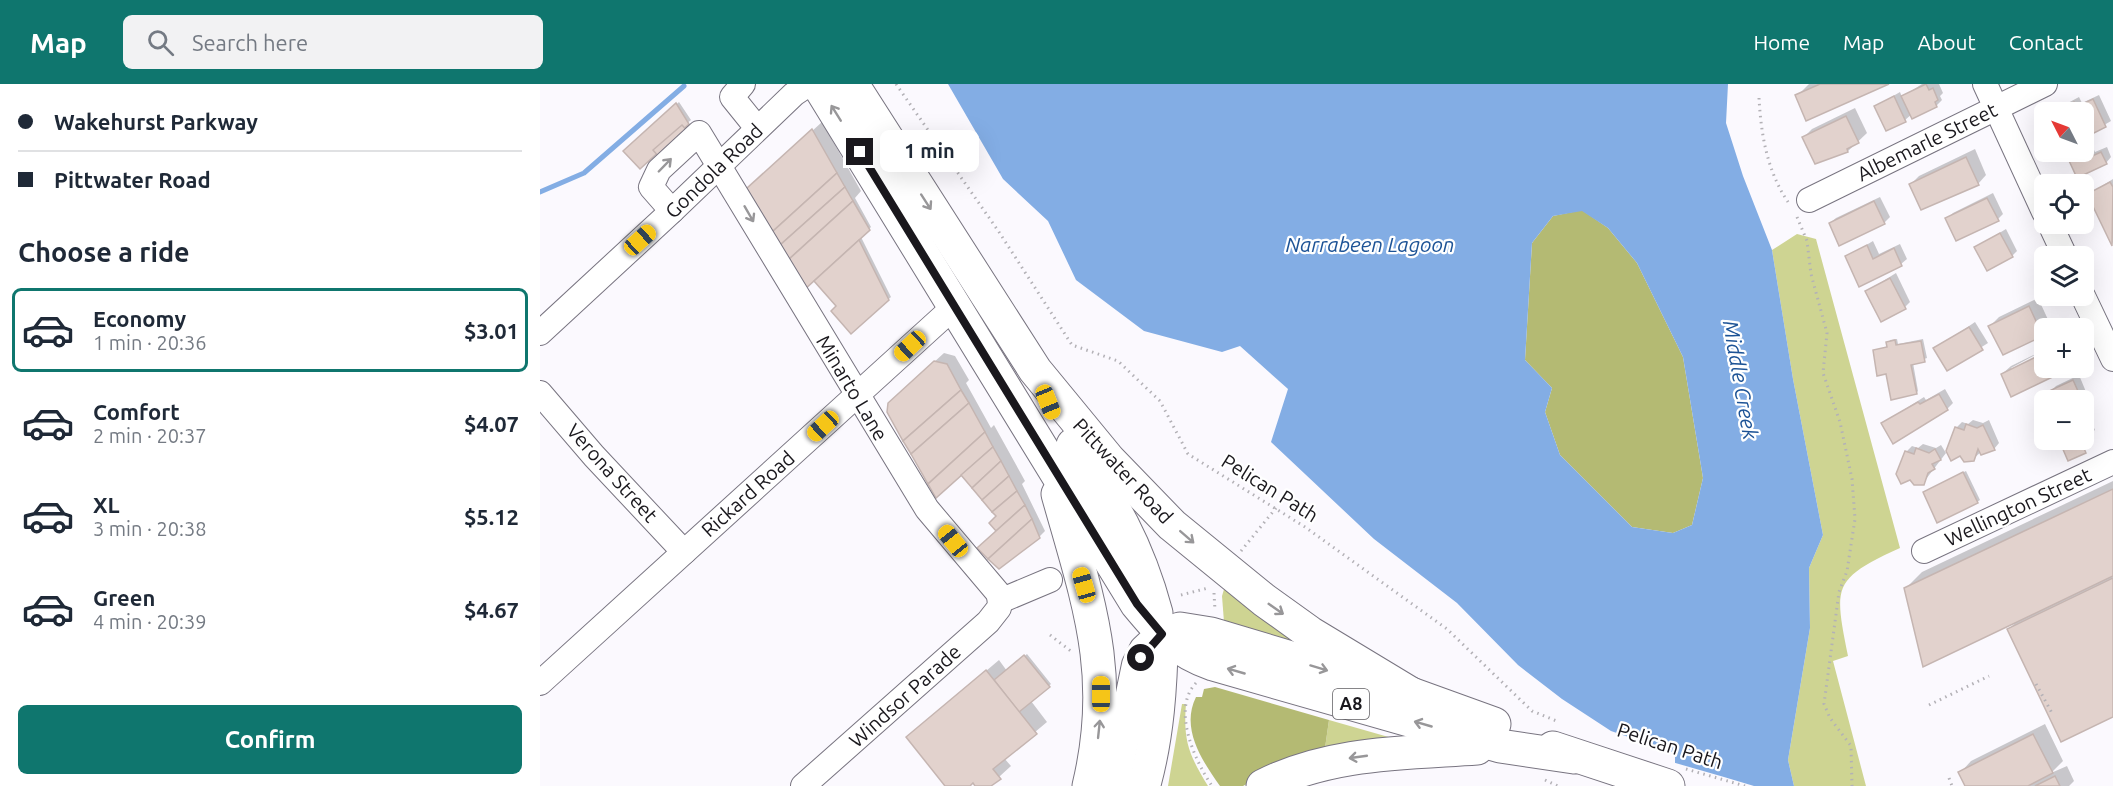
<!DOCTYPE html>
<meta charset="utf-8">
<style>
:root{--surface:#fff;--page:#f2f2f3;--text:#1f2937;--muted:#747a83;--line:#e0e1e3;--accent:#0f766e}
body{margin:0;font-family:Ubuntu,sans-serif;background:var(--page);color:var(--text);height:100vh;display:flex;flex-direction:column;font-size:22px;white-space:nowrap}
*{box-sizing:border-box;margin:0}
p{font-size:20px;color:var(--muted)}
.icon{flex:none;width:33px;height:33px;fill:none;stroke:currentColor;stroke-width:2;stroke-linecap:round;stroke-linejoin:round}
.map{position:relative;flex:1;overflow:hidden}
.sheet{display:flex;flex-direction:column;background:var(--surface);width:540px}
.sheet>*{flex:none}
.guide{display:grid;align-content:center;height:132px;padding:0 18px;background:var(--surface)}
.needle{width:39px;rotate:312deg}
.fabs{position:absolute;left:1494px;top:18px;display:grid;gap:12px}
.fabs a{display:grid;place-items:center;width:60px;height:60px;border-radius:9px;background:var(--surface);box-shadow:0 6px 24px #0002;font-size:30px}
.end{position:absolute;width:27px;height:27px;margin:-14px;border:8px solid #1a181d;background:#fff;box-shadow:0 0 0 3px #fff}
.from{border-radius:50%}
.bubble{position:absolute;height:42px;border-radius:9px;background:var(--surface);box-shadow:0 6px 24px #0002;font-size:20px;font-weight:700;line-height:42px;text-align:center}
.car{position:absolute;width:18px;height:36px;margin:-18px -9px;border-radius:8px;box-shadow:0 0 4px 2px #0007;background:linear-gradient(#f5c518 24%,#345 0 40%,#f5c518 0 76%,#345 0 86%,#f5c518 0)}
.guide b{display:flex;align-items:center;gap:21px;height:57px;font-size:22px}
.guide b+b{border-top:2px solid var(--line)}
.guide i{width:15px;height:15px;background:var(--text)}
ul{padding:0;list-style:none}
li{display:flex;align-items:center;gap:18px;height:84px;margin:0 12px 9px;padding:0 6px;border:3px solid transparent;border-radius:9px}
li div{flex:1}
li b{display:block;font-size:22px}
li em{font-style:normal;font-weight:700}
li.on{border-color:var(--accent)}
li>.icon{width:54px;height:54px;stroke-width:1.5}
h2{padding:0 18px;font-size:27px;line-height:72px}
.primary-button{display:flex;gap:12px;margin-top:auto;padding:12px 18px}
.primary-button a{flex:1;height:69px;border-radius:9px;background:var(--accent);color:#fff;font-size:24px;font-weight:700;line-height:69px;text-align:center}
header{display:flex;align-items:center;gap:36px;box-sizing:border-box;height:84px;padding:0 30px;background:var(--accent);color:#fff}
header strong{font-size:28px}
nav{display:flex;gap:33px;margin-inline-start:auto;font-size:21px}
.search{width:420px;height:54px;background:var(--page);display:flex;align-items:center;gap:15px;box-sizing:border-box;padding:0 21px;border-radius:9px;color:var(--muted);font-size:22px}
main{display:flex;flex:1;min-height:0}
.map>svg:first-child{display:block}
.green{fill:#ced492}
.forest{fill:#b4ba73}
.water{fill:#83ade4;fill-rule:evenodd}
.pier{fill:#fbf9fe}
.shadow{fill:#0003}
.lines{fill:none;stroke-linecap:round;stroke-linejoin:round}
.stream{stroke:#83ade4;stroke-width:5}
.building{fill:#e2d2cd;stroke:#c5b5b1;stroke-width:1.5}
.minor-casing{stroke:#787480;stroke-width:26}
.major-casing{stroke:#787480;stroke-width:34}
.highway-casing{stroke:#787480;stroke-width:35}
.path{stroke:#b3b1b6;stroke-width:3;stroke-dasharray:1.5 4.5;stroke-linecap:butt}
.minor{stroke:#fff;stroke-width:24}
.major{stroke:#fff;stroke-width:32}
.highway{stroke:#fff;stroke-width:33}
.oneway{stroke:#989799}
.route{stroke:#1a181d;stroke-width:8}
.labels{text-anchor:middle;stroke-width:4.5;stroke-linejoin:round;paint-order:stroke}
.shield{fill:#fff;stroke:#5f5d61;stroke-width:1.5}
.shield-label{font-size:18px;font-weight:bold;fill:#1a181d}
.street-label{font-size:20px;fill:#1a181d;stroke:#fff}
.water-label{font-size:21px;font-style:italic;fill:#1d5396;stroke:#fff}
</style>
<header>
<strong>Map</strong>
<div class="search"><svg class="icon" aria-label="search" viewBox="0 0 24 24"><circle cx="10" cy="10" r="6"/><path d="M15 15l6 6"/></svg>Search here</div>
<nav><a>Home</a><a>Map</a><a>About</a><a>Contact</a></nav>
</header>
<main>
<section class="sheet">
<div class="guide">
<b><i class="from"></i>Wakehurst Parkway</b>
<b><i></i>Pittwater Road</b>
</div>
<h2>Choose a ride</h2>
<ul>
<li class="on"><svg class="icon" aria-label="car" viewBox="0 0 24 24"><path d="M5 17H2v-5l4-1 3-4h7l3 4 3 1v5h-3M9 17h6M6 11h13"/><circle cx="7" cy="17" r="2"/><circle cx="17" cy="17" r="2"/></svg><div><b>Economy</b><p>1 min · 20:36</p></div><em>$3.01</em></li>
<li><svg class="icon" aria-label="car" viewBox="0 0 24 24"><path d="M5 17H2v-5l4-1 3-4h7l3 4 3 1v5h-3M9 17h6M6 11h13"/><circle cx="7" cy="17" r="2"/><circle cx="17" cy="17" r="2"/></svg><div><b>Comfort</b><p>2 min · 20:37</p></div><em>$4.07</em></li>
<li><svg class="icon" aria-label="car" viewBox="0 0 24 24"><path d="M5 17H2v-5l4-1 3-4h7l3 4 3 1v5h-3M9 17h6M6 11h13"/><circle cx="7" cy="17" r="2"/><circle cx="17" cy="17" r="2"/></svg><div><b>XL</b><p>3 min · 20:38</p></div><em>$5.12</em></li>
<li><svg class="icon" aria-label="car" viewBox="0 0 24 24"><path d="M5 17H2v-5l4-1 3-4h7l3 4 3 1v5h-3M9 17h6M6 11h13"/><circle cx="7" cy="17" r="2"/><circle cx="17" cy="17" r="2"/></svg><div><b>Green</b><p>4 min · 20:39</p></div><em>$4.67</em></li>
</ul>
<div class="primary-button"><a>Confirm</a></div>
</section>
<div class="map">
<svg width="1573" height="702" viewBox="0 0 1573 702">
<rect width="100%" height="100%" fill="#fbf9fe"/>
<g class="green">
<path d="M1257 150 1276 155 1360 464C1292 495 1294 502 1308 572L1293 577 1326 702H1254L1248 676 1270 544 1269 484 1283 451 1253 295 1232 166Z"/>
<path d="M685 502 799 578 684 538 682 512Z"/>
<path d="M642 620H646C643 657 649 671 668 702H628Z"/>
<path d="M789 636 852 654 784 671Z"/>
</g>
<g class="forest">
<path d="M1042 126 1068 144 1097 179 1143 273 1163 394 1152 441 1133 449 1092 443 1020 371 1005 328 1012 304 985 276 992 159 1013 132Z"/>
<path d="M675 603 789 636 784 671 722 692 703 702H680C663 678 640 645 656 613H662L664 605Z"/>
</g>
<path class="water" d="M408 0H1188L1186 39 1203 92 1232 166 1253 295 1283 451 1269 484 1270 544 1248 676 1254 702H1135V669L1071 647 1022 615 978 581 917 519 834 455 731 358 748 305 700 262 682 268 604 247 536 196 508 137 463 95ZM1042 127 1068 144 1097 179 1143 273 1163 394 1152 441 1133 449 1092 443 1020 371 1005 328 1012 304 985 276 992 159 1013 132Z"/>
<path class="pier" d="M1132 678 1184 693 1214 702H1132Z"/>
<g class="shadow">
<path d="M1269 0H1345L1257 12Z"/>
<path d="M1382 0H1399L1403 9 1400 12 1402 16 1396 22 1372 30 1365 36 1336 22 1360 8 1362 13Z"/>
<path d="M1559 11 1571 37 1547 51 1555 68 1567 63 1571 73 1566 79 1538 92 1526 68H1544V28H1511L1539 13 1542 19Z"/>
<path d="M139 18 151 36 146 40 160 56 116 68 85 67Z"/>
<path d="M1315 24 1327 49 1308 67 1264 53 1272 45Z"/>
<path d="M282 38 321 107 315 114 331 143 321 153 351 213 311 248 298 222 274 195 217 97Z"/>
<path d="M1435 65 1446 91 1438 100H1371L1379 92Z"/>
<path d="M1573 95V160L1549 110Z"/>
<path d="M1453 109 1463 130 1458 135H1407L1413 129Z"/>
<path d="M1340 113 1350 133 1344 139H1290L1296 134Z"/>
<path d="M1466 145 1477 167 1472 172 1436 163Z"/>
<path d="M1333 157 1339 170 1360 160 1367 175 1361 180 1306 173Z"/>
<path d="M1356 189 1370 218 1365 223 1327 207Z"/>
<path d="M1498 214 1511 242 1504 244 1502 251 1450 242 1459 233Z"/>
<path d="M1435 238 1448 259 1407 285 1395 265Z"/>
<path d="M1357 255 1358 260 1383 255 1387 274 1373 279 1378 307 1376 309 1347 289 1334 267 1348 262 1350 256Z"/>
<path d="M1504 266 1471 284V287L1504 271V284H1529L1472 311 1462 290 1471 282Z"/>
<path d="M404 269 415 272 429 296 426 299 451 344 454 341 485 397 482 400 505 447 499 453 458 447V432L358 311Z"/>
<path d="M1539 291 1549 315 1544 320V316H1515L1511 307 1516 302Z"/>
<path d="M1405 305 1413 319 1407 325 1343 339 1384 313 1386 316Z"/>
<path d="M1544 329 1545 332 1548 331 1555 346 1546 353 1550 362 1529 375 1520 356H1544Z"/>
<path d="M1433 336 1443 339 1449 336 1459 359 1454 365 1441 368 1433 375 1416 344 1422 338 1428 340Z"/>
<path d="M1383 360 1396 364 1401 361 1406 369 1383 399 1366 368 1372 362 1378 364Z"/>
<path d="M1426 387 1440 416 1437 418 1384 408Z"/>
<path d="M1573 397V631L1469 545 1477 537 1366 504 1382 488Z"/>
<path d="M487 570 511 600 491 617 507 638 464 674 471 682 449 702H437L434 697 428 702H407L368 653 459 576 467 587Z"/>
<path d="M1505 640 1523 677 1511 689 1527 682 1534 697 1529 702H1427L1420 689 1431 677Z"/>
</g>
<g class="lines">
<path class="stream" d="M0 108 44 89 144 2"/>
</g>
<g class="building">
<path d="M1280 0H1349L1266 37 1255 11Z"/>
<path d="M1386 0 1389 6 1393 4 1398 16 1395 18 1397 23 1372 35 1361 12Z"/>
<path d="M1354 12 1366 38 1346 47 1334 22Z"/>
<path d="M1553 15 1566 43 1544 54V28H1512L1534 18 1536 23Z"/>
<path d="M136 19 149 40 100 85 83 67Z"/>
<path d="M1306 32 1319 59 1307 65 1308 68 1275 80 1262 53Z"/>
<path d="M142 41 159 60 130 86 113 66Z"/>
<path d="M272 45 297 89 231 149 206 105Z"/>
<path d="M1544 60 1550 73 1561 68 1567 80 1537 94 1525 68H1544Z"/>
<path d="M1426 73 1439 101 1381 126 1369 100Z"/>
<path d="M297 89 305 103 239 162 231 149Z"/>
<path d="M1570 98 1573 103 1572 162 1547 110Z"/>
<path d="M305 103 313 117 247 177 239 162Z"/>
<path d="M1447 114 1459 137 1416 157 1405 134Z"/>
<path d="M313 117 330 146 264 206 247 177Z"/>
<path d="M1334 117 1345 140 1299 162 1289 139Z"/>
<path d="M1460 149 1473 173 1447 187 1434 163Z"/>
<path d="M319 156 349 216 311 250 291 227 296 222 274 197Z"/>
<path d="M1327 161 1333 175 1354 164 1362 182 1319 203 1305 172Z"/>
<path d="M1350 194 1366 225 1341 238 1325 207Z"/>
<path d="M1489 222 1503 252 1463 271 1448 242Z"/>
<path d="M1429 243 1443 266 1407 287 1393 264Z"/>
<path d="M1355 256 1356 261 1381 257 1385 278 1371 281 1377 310 1351 316 1346 290 1337 292 1333 266 1347 263 1346 258Z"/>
<path d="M1504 269V284L1529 285 1471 313 1461 290Z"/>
<path d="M394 277 407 280 421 306 363 357 347 328 348 319Z"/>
<path d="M1533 296 1542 316H1513L1509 307Z"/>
<path d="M421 306 429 319 371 370 363 357Z"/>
<path d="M1399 310 1408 326 1353 360 1341 339 1378 318 1380 320Z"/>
<path d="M429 319 445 348 388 400 371 370Z"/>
<path d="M1544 339 1550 353 1541 357 1546 369 1528 377 1519 356H1544Z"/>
<path d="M1426 340 1437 344 1443 341 1455 366 1441 371 1438 365 1434 377 1424 378 1420 372 1411 377 1406 367 1415 343 1424 346Z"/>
<path d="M445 348 453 363 396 414 388 400Z"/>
<path d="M453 363 461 377 432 404 421 391Z"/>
<path d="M1376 364 1389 369 1395 365 1401 376 1392 380 1395 385 1388 389 1384 401H1374L1370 396 1361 400 1356 390 1365 367 1374 370Z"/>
<path d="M461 377 469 392 442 416 432 404Z"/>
<path d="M1423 388 1438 419 1397 439 1383 408Z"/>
<path d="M469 392 477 407 452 428 442 416Z"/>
<path d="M1573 405V492L1383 583 1364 504Z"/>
<path d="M477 407 485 421 456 447 449 439 456 432 452 428Z"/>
<path d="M485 421 492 435 448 475 437 464Z"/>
<path d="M492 435 500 454 459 485 448 475Z"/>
<path d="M1573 494V633L1521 658 1467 545Z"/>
<path d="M484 571 510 603 479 628 454 596Z"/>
<path d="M446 586 497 650 453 685 461 695 451 702H435L433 699 430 702H405L366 653Z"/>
<path d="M1493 650 1513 689 1488 702H1425L1418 688Z"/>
<path d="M1515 692 1520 702H1495Z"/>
</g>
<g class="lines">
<defs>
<g id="minor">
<path d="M203 0 192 13 217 44"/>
<path d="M1445 0 1504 128"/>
<path d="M1269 116 1505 0"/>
<path d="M132 127 111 103 119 86 159 49 387 425 458 509 460 517"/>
<path d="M1510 140 1525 172"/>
<path d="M1543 212 1573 275"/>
<path d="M0 249 132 127 254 10 269 0"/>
<path d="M0 309 54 372 144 468"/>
<path d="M1384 467 1573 378"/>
<path d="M460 517 510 496"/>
<path d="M0 599 416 221"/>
<path d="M263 702 448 538 459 524 460 517"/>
</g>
<g id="major">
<path d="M573 702 598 581 605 567 622 551"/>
<path d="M604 702C618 652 621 602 622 551"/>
</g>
<g id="highway">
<path d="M278 0 597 520C621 549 636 567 673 580L960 662 1034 673"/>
<path d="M312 0 495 286 569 376 632 441 724 516 770 549 871 610"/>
<path d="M533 361C573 420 597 459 616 529"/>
<path d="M518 410C548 517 576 590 549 702"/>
<path d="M622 551 640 545 671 550 871 610 954 640"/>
<path d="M1013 664 1128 702"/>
<path d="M723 702C789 668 864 669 937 664"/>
</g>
</defs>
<use href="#minor" class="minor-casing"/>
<use href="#major" class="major-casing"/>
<use href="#highway" class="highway-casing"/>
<g class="path">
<path d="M356 0 459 148 532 261 578 277 620 317 648 370 765 443 907 545 992 627 1019 638"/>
<path d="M1219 14C1221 50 1227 87 1248 118"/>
<path d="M1257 133 1267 157 1271 190 1287 249 1283 289 1300 338 1312 395 1315 435 1307 487 1299 508 1284 620 1290 634 1311 662 1312 702"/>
<path d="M701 467 736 424"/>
<path d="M674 509 675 526"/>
<path d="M641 511 668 504"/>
<path d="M510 551 532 568"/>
<path d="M656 599C631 625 655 677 672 702"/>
<path d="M1496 600 1513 631"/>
<path d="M1389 621 1449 592"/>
<path d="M1146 685 1205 702"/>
<path d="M1409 694 1412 702"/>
<path d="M1005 696 1018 702"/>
</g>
<use href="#minor" class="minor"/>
<use href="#major" class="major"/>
<use href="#highway" class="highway"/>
</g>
<defs><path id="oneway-shaft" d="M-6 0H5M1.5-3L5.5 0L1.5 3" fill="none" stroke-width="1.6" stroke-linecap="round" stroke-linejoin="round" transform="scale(1.5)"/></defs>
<g class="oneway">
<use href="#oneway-shaft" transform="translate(296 29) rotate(-122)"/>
<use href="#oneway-shaft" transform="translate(125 81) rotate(-46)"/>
<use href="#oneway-shaft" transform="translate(386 118) rotate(57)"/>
<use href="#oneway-shaft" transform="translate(209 130) rotate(60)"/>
<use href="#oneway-shaft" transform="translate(647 453) rotate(41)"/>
<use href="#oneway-shaft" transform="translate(736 525) rotate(35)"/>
<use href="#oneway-shaft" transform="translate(779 584) rotate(17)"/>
<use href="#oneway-shaft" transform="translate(696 587) rotate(-164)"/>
<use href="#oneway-shaft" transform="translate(883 640) rotate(-164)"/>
<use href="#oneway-shaft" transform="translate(559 645) rotate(-84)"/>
<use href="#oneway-shaft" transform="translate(818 673) rotate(172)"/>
</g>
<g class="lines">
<path class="route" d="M320 68 597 520 622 550 601 574"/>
</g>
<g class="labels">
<rect class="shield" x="793" y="605" width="36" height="30" rx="4.5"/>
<g class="shield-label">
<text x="811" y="626">A8</text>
</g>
<g class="street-label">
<text transform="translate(1387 58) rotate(-26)" y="7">Albemarle Street</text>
<text transform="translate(174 87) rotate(-44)" y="7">Gondola Road</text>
<text transform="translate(312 304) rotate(59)" y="7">Minarto Lane</text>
<text transform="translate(583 387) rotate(47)" y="7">Pittwater Road</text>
<text transform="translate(72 389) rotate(48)" y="7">Verona Street</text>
<text transform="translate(730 404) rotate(32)" y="7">Pelican Path</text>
<text transform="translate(208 410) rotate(-42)" y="7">Rickard Road</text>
<text transform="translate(1478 423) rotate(-25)" y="7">Wellington Street</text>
<text transform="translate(365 612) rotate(-42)" y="7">Windsor Parade</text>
<text transform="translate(1130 662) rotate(18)" y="7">Pelican Path</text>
</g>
<g class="water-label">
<text x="830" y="168">Narrabeen Lagoon</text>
<text transform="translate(1200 296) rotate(80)" y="7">Middle Creek</text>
</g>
</g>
</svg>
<div class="fabs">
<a><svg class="needle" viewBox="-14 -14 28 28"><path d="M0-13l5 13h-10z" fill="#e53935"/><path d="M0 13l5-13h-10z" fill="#747a83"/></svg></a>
<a><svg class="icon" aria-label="locate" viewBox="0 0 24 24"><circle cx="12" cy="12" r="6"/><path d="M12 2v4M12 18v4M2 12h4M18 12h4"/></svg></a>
<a><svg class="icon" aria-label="layers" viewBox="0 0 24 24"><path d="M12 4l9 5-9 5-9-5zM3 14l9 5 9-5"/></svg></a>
<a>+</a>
<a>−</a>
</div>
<i class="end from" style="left:601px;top:574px"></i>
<i class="end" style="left:320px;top:68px"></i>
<div class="bubble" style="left:340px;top:46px;width:99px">1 min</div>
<i class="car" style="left:100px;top:156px;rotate:48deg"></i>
<i class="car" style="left:370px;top:262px;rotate:227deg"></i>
<i class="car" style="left:508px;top:318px;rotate:158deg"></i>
<i class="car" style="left:283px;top:342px;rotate:227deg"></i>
<i class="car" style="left:413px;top:457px;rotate:321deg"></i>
<i class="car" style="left:544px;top:501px;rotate:344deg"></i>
<i class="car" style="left:561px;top:610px;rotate:0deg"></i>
</div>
</main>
